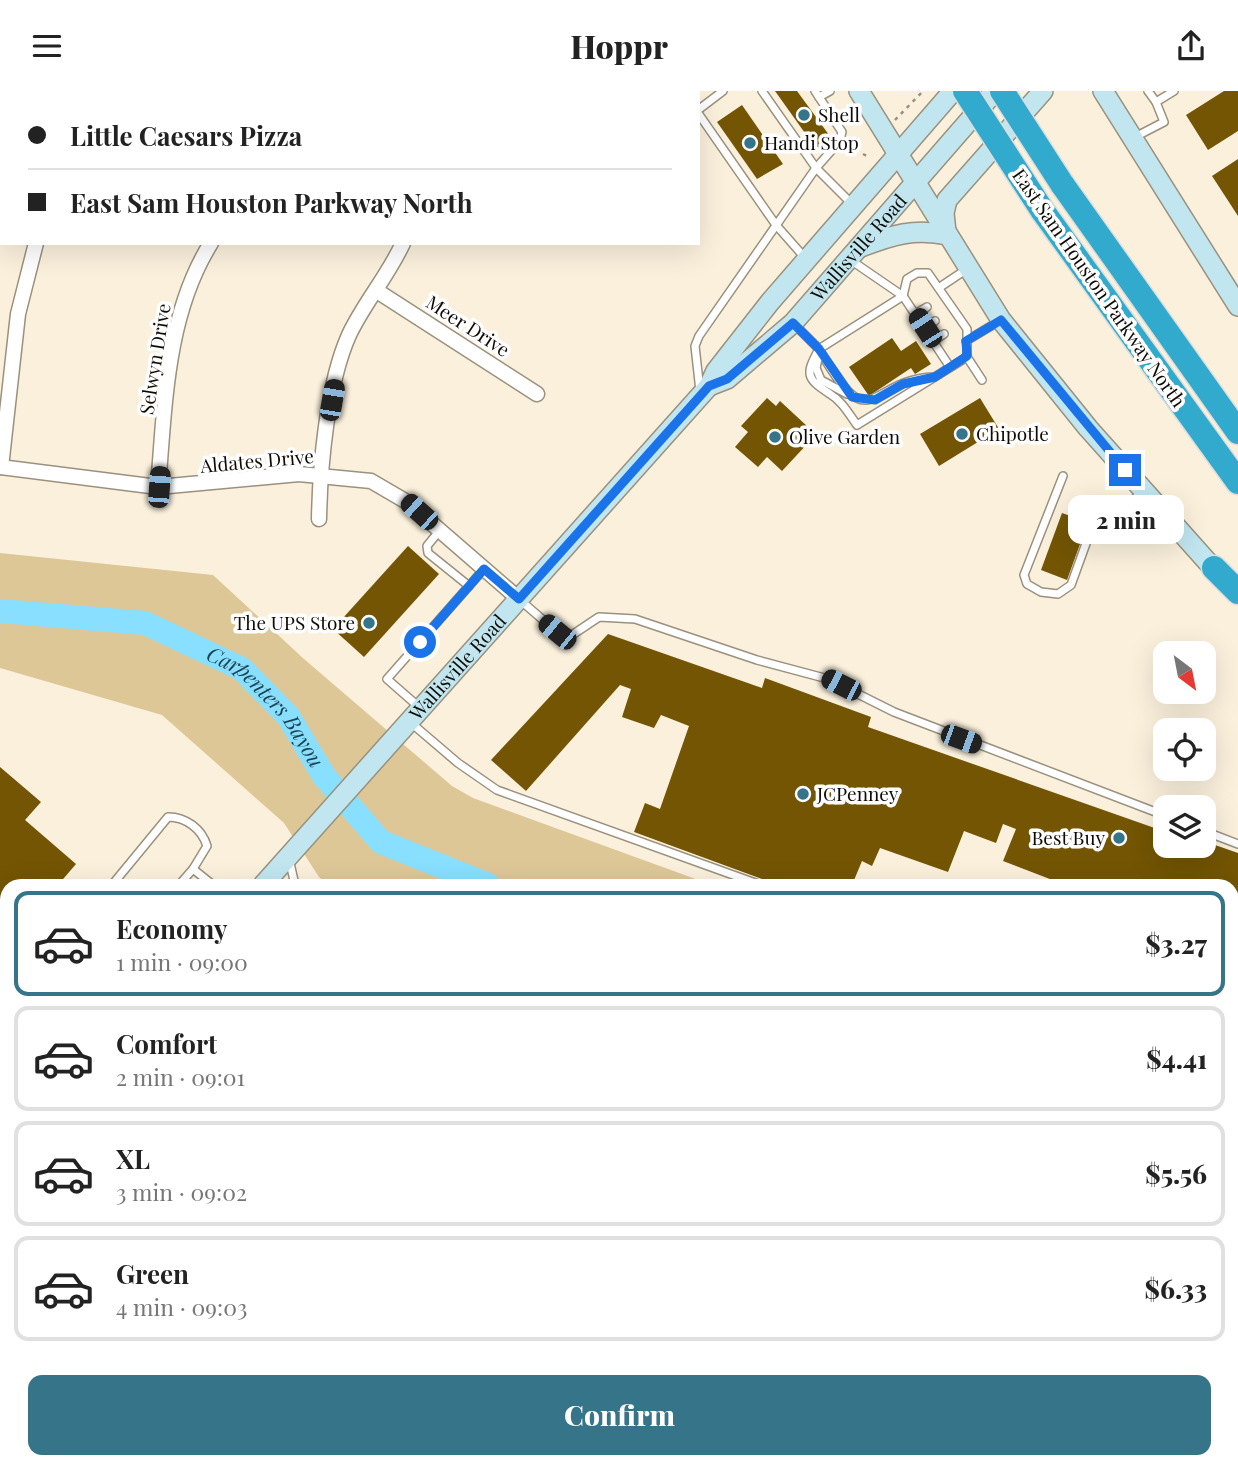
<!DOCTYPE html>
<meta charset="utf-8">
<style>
:root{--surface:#fff;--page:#f6f6f6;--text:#222;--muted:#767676;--line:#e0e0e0;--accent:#357489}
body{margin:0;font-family:"Playfair Display",serif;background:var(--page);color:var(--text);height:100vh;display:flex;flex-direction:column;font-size:26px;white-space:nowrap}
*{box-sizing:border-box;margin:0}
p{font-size:23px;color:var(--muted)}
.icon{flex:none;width:38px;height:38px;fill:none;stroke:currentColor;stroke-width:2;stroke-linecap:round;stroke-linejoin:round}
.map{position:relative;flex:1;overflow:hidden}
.drawer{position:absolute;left:0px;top:788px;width:1239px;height:590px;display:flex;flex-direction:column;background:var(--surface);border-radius:21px 21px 0 0;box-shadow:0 7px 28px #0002}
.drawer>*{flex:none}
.guide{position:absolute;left:0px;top:0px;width:700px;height:154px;box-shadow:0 7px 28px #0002;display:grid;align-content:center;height:154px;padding:0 28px;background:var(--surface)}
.needle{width:46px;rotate:148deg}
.buttons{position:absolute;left:1153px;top:550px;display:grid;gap:14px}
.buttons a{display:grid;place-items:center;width:63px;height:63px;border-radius:14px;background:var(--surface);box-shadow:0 7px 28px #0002;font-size:35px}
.end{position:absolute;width:32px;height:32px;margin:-16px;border:9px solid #1a73e8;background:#fff;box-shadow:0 0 0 4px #fff}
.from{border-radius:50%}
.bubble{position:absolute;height:49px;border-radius:14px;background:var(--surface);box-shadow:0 7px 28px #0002;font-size:23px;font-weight:800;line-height:49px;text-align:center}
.car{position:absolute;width:21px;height:42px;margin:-21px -10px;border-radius:9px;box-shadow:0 0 5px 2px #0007;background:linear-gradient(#222 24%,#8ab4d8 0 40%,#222 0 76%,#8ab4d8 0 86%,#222 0)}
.guide b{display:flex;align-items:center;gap:24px;height:66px;font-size:26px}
.guide b+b{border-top:2px solid var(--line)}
.guide i{width:18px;height:18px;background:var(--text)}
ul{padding:12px 0 0;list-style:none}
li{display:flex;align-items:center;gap:21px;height:105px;margin:0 14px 10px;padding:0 14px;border:4px solid var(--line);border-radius:14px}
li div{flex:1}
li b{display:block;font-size:26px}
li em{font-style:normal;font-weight:800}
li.on{border-color:var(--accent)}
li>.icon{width:63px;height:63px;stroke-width:1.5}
.primary-button{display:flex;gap:14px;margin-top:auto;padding:14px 28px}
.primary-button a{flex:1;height:80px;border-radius:14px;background:var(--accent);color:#fff;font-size:28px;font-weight:800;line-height:80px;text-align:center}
header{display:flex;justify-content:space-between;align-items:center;height:91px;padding:0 28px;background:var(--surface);font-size:32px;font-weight:800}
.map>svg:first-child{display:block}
.green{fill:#dec797}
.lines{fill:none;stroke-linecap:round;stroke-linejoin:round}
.river{stroke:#88dfff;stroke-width:24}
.building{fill:#735503}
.service-casing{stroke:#9a917e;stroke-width:10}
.minor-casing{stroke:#9a917e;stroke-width:17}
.secondary-casing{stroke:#9a917e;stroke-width:22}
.motorway-casing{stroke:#dddddc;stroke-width:27}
.path{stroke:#979082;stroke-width:2.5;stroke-dasharray:3.5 5;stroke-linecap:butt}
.service{stroke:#fff;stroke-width:7}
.minor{stroke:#fff;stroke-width:14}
.secondary{stroke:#c1e6f0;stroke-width:19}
.motorway{stroke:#31aace;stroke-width:24}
.motorway-bridge-casing{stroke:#dddddc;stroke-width:27;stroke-linecap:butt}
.motorway-bridge{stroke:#31aace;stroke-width:24}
.route{stroke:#1a73e8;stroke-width:9}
.poi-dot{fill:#357489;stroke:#fefefe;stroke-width:2.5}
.labels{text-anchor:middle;stroke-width:7;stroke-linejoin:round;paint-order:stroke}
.poi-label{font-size:19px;fill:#0e0b05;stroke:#fefefe;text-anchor:start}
.street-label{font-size:19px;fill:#0e0b05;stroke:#fefefe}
.water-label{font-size:21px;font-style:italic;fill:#1c4451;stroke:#fefefe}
</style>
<header><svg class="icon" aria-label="menu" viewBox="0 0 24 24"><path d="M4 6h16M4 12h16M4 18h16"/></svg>Hoppr<svg class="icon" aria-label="share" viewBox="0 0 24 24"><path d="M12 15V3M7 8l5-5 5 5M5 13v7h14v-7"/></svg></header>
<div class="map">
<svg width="1238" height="1376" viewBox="0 0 1238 1376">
<rect width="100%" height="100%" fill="#faf0dc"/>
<g class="green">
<path d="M0 462 213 484 304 568 452 695 473 707 712 794H328L319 786 284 732 162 624 0 577Z"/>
<path d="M1232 991 1238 994V1173L1232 1171Z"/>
</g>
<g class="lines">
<g class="river">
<path id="s1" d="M0 520 145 532 242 578 288 625 324 685 381 751 488 794"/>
<path d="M1232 1072 1238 1074"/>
</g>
</g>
<g class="building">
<path d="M775 0H797L832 48 817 59Z"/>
<path d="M1224 0H1238V40L1208 59 1186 24Z"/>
<path d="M742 14 783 73 757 88 717 31Z"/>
<path d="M1238 68V125L1212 85Z"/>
<path d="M892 247 901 260 916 250 931 273 915 283 911 277 869 305 849 276Z"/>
<path d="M767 307 776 315 780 310 808 336 802 343 810 350 782 380 767 366 758 376 735 356 748 341 741 335Z"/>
<path d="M980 307 999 338 939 375 920 343Z"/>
<path d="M1062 422 1088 431 1067 489 1041 479Z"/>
<path d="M408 455 439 483 364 566 333 538Z"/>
<path d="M608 543 762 597 765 587 871 626 868 636 1166 741V754H1202L1213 759 1215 754 1238 762V835L1232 851V794H1054L1055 790 1003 770 1016 738 1003 733 996 752 964 740 948 781 880 757 872 775 862 770 852 794H778L634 741 645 712 660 718 689 635 661 624 654 637 622 626 631 598 620 594 526 700 491 669Z"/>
<path d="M0 676 41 711 25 729 76 773 58 794H7V942L0 950Z"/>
</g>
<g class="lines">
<defs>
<g id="service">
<path d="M762 0 816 77 853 114"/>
<path d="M1148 0 1156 11"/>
<path d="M819 6 830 0"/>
<path d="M698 19 723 0"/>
<path d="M698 22 776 134 806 168"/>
<path d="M1133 47 1164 31 1156 11 1174 0"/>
<path d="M849 168 903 205 950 276"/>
<path d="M940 196 967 178"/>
<path d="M915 223 927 216"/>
<path d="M793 232 819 258 903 205 907 188 917 182H928L967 238V266L982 289"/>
<path d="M924 237 935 230"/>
<path d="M933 250 944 243"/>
<path d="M966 250 1001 229"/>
<path d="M819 258C805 284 806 287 830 303 842 310 849 323 857 334L967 266"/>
<path d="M819 258C872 352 868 288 934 286"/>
<path d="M819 262 816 277 821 289 847 303"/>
<path d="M700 300 695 255 699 245 816 77 839 51 842 41 815 0"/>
<path d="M1063 385 1024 484 1027 493 1041 501 1058 503 1071 494 1097 422"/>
<path d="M1107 433 1143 400"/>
<path d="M440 439 427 455 428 462 469 495"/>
<path d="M520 509 557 541 572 544 599 526 635 528 757 569 828 588 894 621 1166 725"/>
<path d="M419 616 387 588 484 478"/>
<path d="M410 631 458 672 497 699 761 794"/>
<path d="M1204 740 1238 753"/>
<path d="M290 772 295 794"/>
<path d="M112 794 168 726C186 726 202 738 207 755L193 778"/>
<path d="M179 794 193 778 213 794"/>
<path d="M1232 875 1238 862"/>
<path d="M0 1004 7 996"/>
<path d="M0 1037 7 1044"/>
<path d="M0 1187 7 1178"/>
<path d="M0 1222 7 1227"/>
</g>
<g id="minor">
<path d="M371 0 372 2"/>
<path d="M119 2 120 0"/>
<path d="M377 200 537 303"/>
<path d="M0 376 158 396 299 383 371 390 407 411 519 508"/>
<path d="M1 376 18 223 36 152"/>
<path d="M158 396C165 313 166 224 211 152"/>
<path d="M319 428C320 375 327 293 349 244 364 212 388 185 403 152"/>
<path d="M1232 1277 1238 1282"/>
<path d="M396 1370 400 1376"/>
<path d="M672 1370 675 1376"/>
<path d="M1079 1370 1091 1376"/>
<path d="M159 1376 165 1370"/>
<path d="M426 1376 435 1370"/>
<path d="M710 1376 718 1370"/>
<path d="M984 1376 987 1370"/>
</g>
<g id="secondary">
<path d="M859 0 1001 229 1088 337 1221 486"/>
<path d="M1103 0 1238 215"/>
<path d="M946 141 944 122 947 109 1043 0"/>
<path d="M861 156C892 144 914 137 948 144"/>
<path id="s2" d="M709 295 727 288 793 232 995 0"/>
<path id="s3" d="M263 794 709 295 716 280 770 211 953 0"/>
<path d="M0 1102 7 1093"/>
</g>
<g id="motorway">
<path d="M1062 93 1238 341"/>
<path d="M1042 119 1238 391"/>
<path d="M1214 477 1238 501"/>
</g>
</defs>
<use href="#service" class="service-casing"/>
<use href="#minor" class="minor-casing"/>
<use href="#secondary" class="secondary-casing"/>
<use href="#motorway" class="motorway-casing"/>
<g class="path">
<path d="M895 29 923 0"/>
<path d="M863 63 867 65"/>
</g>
<use href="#service" class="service"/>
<use href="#minor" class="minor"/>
<use href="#secondary" class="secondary"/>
<use href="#motorway" class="motorway"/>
<defs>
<g id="motorway-bridge">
<path d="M965 0 1042 119"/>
<path d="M1002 0 1062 93"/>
</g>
</defs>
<use href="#motorway-bridge" class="motorway-bridge-casing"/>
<use href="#motorway-bridge" class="motorway-bridge"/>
</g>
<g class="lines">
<path class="route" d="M420 551 484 478 519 508 709 295 727 288 793 232 819 258 852 306 875 309 903 293 935 286 967 265 966 250 1001 229 1125 379"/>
</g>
<g class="poi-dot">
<circle cx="804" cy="24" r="7"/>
<circle cx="750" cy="52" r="7"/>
<circle cx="962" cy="343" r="7"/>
<circle cx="775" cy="346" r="7"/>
<circle cx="369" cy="532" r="7"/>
<circle cx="803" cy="703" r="7"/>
<circle cx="1119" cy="747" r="7"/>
</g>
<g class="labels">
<g class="poi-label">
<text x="818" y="31">Shell</text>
<text x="764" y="59">Handi Stop</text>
<text x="976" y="350">Chipotle</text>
<text x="789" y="353">Olive Garden</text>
<text x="355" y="539" text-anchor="end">The UPS Store</text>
<text x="817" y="710">JCPenney</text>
<text x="1105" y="754" text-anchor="end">Best Buy</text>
</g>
<g class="street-label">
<text dy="7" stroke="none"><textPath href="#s2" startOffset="206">Wallisville Road</textPath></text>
<text transform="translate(1099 197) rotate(55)" y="7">East Sam Houston Parkway North</text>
<text transform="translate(468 235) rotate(33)" y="7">Meer Drive</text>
<text transform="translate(155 268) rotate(-81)" y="7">Selwyn Drive</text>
<text transform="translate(257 370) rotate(-5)" y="7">Aldates Drive</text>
<text dy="7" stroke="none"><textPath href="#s3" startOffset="292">Wallisville Road</textPath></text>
</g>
<g class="water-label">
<text dy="7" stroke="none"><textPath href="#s1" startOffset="296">Carpenters Bayou</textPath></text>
</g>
</g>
</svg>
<div class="buttons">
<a><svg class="needle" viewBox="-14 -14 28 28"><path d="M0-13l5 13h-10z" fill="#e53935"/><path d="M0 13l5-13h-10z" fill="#767676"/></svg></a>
<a><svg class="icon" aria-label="locate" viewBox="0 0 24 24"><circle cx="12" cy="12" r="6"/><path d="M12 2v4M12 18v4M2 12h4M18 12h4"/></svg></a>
<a><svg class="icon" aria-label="layers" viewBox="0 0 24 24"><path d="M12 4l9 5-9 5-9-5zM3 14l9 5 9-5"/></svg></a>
</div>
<i class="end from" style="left:420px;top:551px"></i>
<i class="end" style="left:1125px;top:379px"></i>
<div class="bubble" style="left:1068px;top:404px;width:116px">2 min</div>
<i class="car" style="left:925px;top:237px;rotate:327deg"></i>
<i class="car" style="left:332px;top:309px;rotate:10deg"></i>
<i class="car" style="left:159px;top:396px;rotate:4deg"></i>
<i class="car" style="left:419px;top:421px;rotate:312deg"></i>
<i class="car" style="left:557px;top:541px;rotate:309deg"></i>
<i class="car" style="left:841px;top:594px;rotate:297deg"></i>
<i class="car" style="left:961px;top:648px;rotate:110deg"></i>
<div class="guide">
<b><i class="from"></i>Little Caesars Pizza</b>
<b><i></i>East Sam Houston Parkway North</b>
</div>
<section class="drawer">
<ul>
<li class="on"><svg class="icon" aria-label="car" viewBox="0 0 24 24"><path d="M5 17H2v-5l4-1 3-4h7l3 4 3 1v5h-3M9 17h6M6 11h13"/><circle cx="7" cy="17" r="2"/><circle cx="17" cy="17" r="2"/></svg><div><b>Economy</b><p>1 min · 09:00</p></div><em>$3.27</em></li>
<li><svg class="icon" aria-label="car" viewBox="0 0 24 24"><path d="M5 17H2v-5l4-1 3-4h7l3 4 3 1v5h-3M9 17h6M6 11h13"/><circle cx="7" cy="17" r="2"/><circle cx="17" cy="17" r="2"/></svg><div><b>Comfort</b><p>2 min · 09:01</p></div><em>$4.41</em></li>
<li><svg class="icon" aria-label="car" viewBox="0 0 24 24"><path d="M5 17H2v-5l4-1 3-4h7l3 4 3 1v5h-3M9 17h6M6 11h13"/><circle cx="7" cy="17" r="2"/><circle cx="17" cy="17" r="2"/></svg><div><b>XL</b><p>3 min · 09:02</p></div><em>$5.56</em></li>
<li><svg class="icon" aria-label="car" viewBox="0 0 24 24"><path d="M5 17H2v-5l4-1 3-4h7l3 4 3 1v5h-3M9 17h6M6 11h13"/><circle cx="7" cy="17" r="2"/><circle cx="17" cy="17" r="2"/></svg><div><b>Green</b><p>4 min · 09:03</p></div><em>$6.33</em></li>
</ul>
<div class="primary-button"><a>Confirm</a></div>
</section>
</div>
